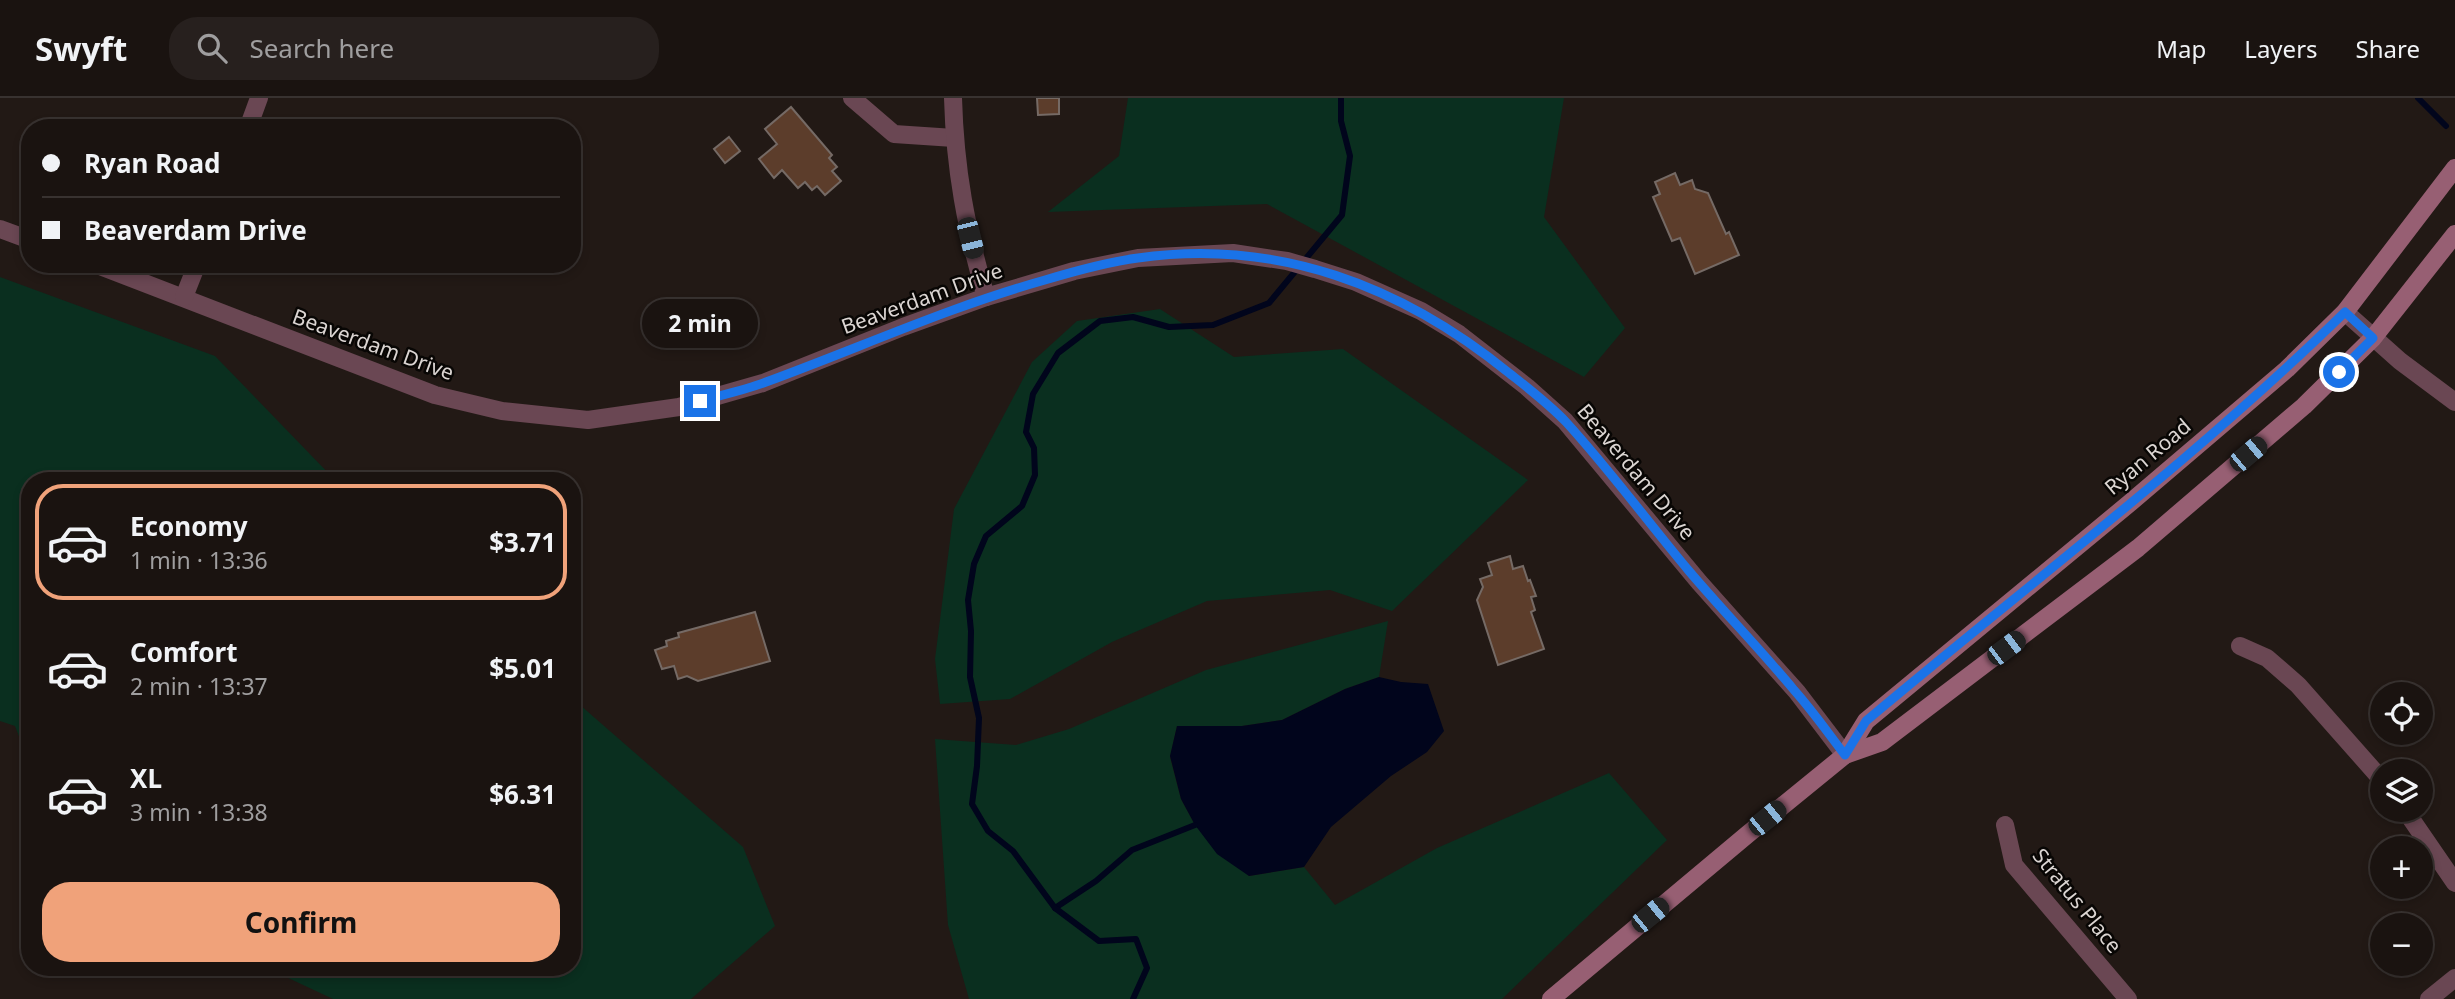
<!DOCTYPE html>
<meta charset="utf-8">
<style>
:root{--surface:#1a1310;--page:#27201e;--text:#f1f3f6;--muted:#9f9e9f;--line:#383230;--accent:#f0a27a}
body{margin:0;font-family:"Noto Sans",sans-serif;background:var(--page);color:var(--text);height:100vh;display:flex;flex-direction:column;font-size:26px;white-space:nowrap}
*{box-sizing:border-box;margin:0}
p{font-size:23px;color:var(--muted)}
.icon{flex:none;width:38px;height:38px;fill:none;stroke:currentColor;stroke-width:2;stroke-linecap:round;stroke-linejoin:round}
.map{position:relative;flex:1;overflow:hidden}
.panel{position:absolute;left:21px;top:374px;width:560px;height:504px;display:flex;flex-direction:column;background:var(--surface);border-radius:28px;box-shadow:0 4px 10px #0003,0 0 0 2px var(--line)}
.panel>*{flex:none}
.banner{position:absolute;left:21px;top:21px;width:560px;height:154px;border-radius:28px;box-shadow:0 4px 10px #0003,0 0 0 2px var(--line);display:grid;align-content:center;height:154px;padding:0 21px;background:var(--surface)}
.buttons{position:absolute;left:2370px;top:584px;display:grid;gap:14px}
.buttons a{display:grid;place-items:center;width:63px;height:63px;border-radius:50%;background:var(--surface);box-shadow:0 4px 10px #0003,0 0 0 2px var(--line);font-size:35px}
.end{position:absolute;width:32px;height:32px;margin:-16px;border:9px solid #1a73e8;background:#fff;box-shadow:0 0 0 4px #fff}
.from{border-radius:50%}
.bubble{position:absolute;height:49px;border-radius:24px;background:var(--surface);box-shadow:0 4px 10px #0003,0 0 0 2px var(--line);font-size:23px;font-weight:700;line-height:49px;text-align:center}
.car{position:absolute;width:21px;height:42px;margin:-21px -10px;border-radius:9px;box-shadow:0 0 5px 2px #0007;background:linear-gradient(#222 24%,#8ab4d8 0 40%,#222 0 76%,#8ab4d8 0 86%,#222 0)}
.banner b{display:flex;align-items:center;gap:24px;height:66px;font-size:26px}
.banner b+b{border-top:2px solid var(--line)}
.banner i{width:18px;height:18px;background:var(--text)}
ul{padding:12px 0 0;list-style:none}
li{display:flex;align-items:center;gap:21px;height:116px;margin:0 14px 10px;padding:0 7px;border:4px solid transparent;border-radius:28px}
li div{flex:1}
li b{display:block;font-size:26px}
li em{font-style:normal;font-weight:700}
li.on{border-color:var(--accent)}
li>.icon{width:63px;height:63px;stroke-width:1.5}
.cta{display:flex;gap:14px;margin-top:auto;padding:14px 21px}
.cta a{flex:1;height:80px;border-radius:28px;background:var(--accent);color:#111;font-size:28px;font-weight:700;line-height:80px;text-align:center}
header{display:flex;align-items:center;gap:42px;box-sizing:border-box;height:98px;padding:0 35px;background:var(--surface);border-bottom:2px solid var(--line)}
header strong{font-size:33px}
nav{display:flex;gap:38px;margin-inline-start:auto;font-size:24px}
.search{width:490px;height:63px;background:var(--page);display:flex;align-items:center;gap:18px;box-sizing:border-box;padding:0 24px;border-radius:28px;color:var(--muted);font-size:26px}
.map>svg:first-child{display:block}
.green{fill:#0a2f1f}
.water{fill:#01051c}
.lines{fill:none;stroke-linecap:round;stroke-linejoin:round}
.stream{stroke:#01051c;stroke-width:6}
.building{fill:#5c3d2b;stroke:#756a65;stroke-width:2}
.street{stroke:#6a4753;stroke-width:18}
.secondary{stroke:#975f73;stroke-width:18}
.route{stroke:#1a73e8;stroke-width:9}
.labels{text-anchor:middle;stroke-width:5;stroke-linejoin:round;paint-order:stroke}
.street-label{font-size:21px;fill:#dbd5d2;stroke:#080604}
</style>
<header>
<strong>Swyft</strong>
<div class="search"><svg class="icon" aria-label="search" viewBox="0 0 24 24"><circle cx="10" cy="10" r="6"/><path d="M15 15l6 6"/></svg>Search here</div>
<nav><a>Map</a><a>Layers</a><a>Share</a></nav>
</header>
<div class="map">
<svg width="2455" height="901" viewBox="0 0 2455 901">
<rect width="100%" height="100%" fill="#221915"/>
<g class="green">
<path d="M1128 0H1564L1544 119 1625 230 1584 279 1267 106 1048 114 1119 58Z"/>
<path d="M0 179 215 258 336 383H30V667L15 628 0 623Z"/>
<path d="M1160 211 1234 259 1343 251 1528 382 1392 513 1330 492 1207 503 1112 544 1010 601 940 606 935 561 954 411 1032 264 1077 223Z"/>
<path d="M1388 523 1379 579 1345 591 1282 622 1242 628H1177L1170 659 1181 701 1195 727 1249 778 1304 769 1335 807 1437 750 1609 675 1667 742 1502 901H969L948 827 935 641 1016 647 1069 631 1206 572Z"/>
<path d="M572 600 743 749 775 828 691 901H333L267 870H572Z"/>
</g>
<path class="water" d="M1379 579 1401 584 1428 586 1444 633 1427 654 1391 678 1331 729 1304 769 1249 778 1217 756 1195 727 1181 701 1170 658 1177 628H1242L1282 622 1345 591Z"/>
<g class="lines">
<g class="stream">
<path d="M2418 0 2446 28"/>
<path d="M1055 810 1096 783 1132 752 1195 727"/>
<path d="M1133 901 1147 870 1136 841 1099 843 1055 810 1013 753 988 733 972 706 977 668 979 620 970 579 971 533 968 502 974 466 986 438 1022 408 1035 377 1034 350 1026 334 1033 296 1058 255 1100 223 1133 219 1169 229 1213 227 1269 205 1342 117 1350 58 1341 23V0"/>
</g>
</g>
<g class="building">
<path d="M1037 0H1059V16L1038 17Z"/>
<path d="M791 9 832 57 829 60 837 69 832 73 841 83 825 97 817 88 812 92 805 84 798 90 782 72 774 80 759 61 777 46 765 31Z"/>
<path d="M729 39 740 53 725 65 714 51Z"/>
<path d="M1675 75 1680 87 1692 82 1695 91 1708 95 1726 136 1729 134 1739 157 1695 176 1680 140 1672 143 1653 99 1660 96 1655 84Z"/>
<path d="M1510 458 1513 471 1523 468 1528 483 1530 482 1536 498 1531 499 1535 512 1531 514 1544 551 1498 567 1477 502 1483 489 1480 481 1492 477 1488 465Z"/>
<path d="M755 514 770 563 698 583 687 578 678 581 674 568 662 571 655 552 667 548 666 543 679 539 678 535Z"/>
</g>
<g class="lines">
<g class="street">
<path d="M852 0 894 36 954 40"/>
<path d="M953 0C955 72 966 130 986 199"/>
<path d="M248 30 259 0"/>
<path d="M0 131 30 142"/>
<path d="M95 166 435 297 502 313 588 322 679 309 763 285 903 229 986 199 1074 173 1138 160 1233 155 1287 163 1315 171 1356 184 1421 213 1459 236 1527 289 1565 323 1699 484 1797 594 1845 657"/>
<path d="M184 199 197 166"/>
<path d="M2345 214 2400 263 2455 304"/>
<path d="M2240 548 2267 560 2298 587 2382 682"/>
<path d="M2405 712 2455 785"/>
<path d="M2005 727 2014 767 2128 901"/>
<path d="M2429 901 2455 880"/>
</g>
<g class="secondary">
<path d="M1845 657 1866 623 2131 404 2287 271 2345 214 2455 70"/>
<path d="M1551 901 1748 736 1845 657 1882 644 2138 450 2304 308 2373 240 2455 136"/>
</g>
</g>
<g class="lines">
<path class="route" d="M700 303C722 297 745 292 766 284 859 250 949 209 1045 182 1075 173 1107 164 1138 160 1277 140 1402 188 1509 275 1528 290 1549 306 1566 324 1609 371 1648 424 1689 473 1723 513 1760 551 1794 592 1812 612 1828 635 1845 657L1866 623C2026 488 2195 361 2345 214L2373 240 2339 274"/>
</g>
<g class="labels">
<g class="street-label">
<text transform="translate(922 201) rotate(-20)" y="7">Beaverdam Drive</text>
<text transform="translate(373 247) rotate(20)" y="7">Beaverdam Drive</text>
<text transform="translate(2148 359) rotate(-40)" y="7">Ryan Road</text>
<text transform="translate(1636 374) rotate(50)" y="7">Beaverdam Drive</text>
<text transform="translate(2077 803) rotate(51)" y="7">Stratus Place</text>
</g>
</g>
</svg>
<div class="buttons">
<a><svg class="icon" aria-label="locate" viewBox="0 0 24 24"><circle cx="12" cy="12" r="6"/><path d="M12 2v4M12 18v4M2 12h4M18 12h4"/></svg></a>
<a><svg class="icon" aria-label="layers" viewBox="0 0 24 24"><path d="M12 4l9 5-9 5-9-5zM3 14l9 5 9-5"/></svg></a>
<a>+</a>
<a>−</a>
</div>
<i class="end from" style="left:2339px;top:274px"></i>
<i class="end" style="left:700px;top:303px"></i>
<div class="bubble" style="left:642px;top:201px;width:116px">2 min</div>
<i class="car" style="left:970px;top:140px;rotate:166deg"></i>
<i class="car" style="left:2248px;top:356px;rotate:50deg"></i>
<i class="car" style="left:2006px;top:550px;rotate:53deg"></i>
<i class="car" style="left:1767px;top:720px;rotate:51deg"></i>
<i class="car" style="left:1650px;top:817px;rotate:51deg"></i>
<div class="banner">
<b><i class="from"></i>Ryan Road</b>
<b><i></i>Beaverdam Drive</b>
</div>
<section class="panel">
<ul>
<li class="on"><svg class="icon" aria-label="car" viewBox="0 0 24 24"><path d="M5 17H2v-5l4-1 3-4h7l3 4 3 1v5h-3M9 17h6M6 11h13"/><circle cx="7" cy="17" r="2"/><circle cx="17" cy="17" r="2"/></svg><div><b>Economy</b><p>1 min · 13:36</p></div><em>$3.71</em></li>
<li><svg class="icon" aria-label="car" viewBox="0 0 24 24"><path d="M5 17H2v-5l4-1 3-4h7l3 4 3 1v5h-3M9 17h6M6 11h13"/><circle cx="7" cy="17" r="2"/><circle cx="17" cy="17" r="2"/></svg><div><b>Comfort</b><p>2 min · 13:37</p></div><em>$5.01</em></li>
<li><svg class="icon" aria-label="car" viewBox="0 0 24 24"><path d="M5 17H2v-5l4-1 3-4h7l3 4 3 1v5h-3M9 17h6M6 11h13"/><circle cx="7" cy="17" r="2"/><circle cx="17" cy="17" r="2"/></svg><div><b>XL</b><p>3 min · 13:38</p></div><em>$6.31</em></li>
</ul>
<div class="cta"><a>Confirm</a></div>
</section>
</div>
